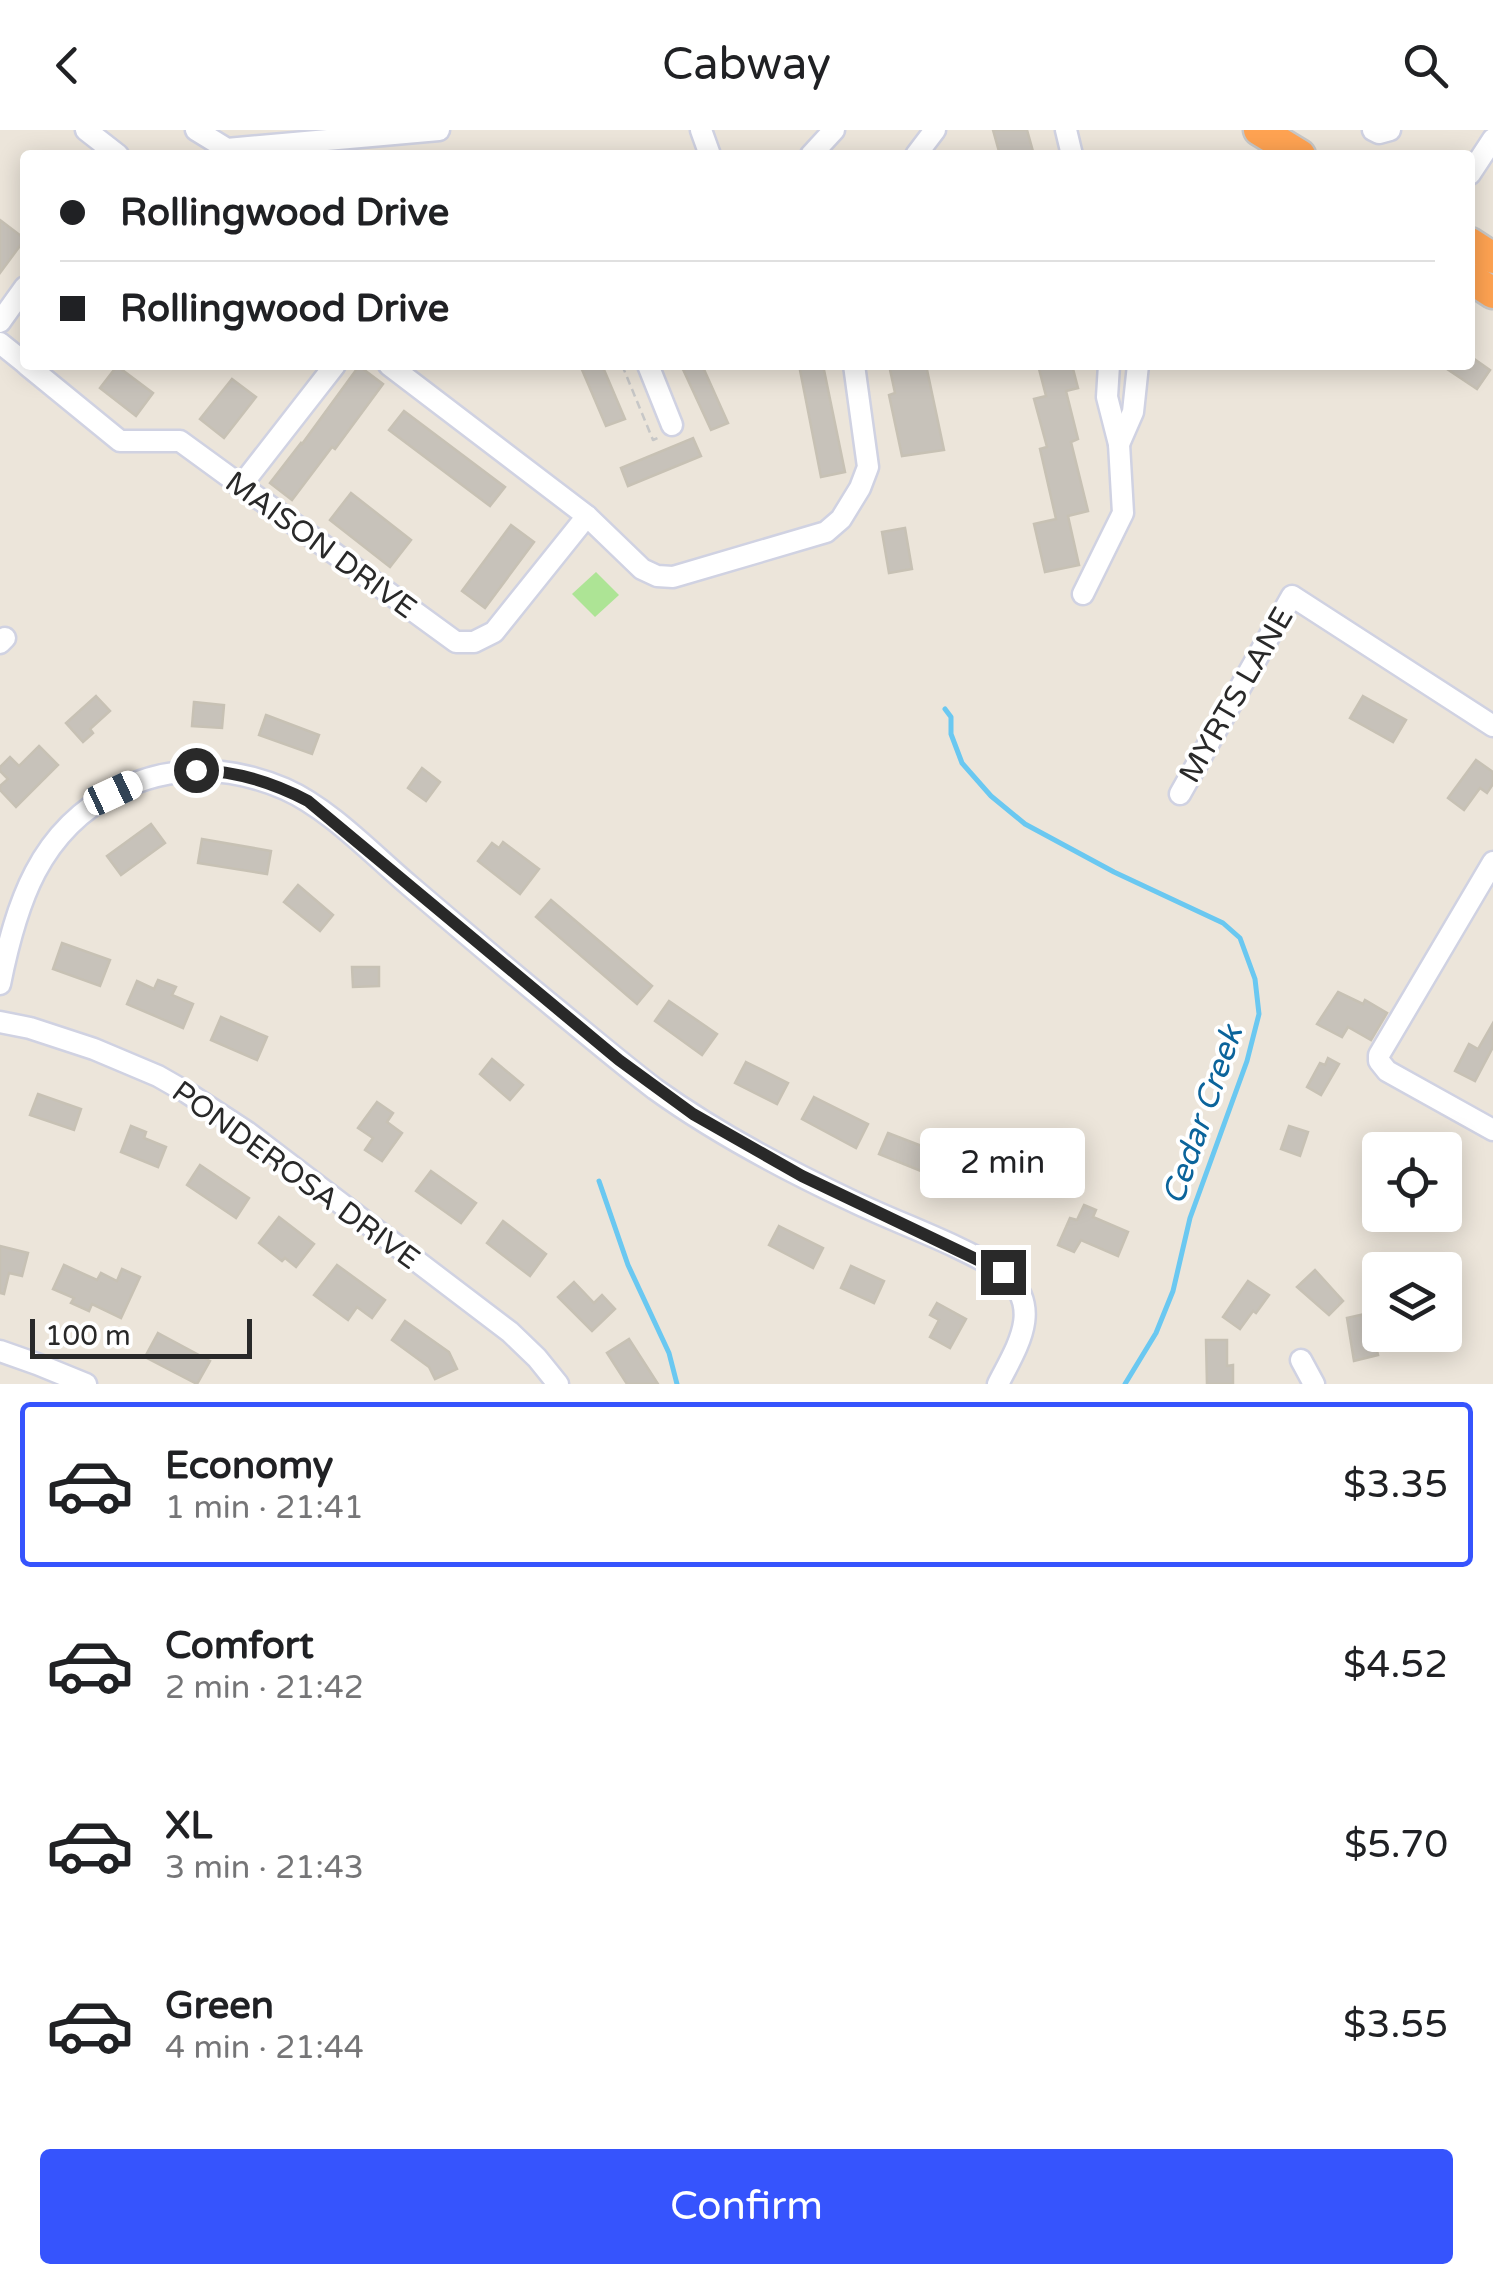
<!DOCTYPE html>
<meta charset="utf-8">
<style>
:root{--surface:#fff;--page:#f6f6f6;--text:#202124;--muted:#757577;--line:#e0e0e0;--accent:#3654fd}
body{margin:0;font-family:"Varela Round",sans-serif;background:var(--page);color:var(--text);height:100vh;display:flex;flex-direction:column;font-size:38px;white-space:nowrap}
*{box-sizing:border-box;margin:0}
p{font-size:32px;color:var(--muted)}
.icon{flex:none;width:55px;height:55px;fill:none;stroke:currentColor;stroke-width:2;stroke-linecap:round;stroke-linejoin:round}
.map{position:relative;height:1254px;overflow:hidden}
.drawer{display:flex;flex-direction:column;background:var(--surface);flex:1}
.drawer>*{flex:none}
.hud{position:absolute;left:20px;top:20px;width:1455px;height:220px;border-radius:10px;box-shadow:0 5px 25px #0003;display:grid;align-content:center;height:220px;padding:0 40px;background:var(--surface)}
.controls{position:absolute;left:1362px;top:1002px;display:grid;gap:20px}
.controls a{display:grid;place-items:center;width:100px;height:100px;border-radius:10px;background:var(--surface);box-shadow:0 5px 25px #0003;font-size:50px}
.scale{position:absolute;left:30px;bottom:25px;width:222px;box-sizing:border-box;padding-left:10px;border:5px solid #292929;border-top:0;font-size:28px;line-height:35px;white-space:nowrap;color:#292929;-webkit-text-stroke:8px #fff;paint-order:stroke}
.end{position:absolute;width:45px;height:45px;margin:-22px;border:12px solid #292929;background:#fff;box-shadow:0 0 0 5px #fff}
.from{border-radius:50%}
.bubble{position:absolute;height:70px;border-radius:10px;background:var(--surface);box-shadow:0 5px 25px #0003;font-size:32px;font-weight:600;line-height:70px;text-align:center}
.car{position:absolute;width:30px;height:60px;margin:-30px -15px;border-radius:12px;box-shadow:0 0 8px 2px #0007;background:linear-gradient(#fff 24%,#345 0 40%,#fff 0 76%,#345 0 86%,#fff 0)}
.hud b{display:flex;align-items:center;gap:35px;height:95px;font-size:38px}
.hud b+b{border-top:2px solid var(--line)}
.hud i{width:25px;height:25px;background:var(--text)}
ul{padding:18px 0 0;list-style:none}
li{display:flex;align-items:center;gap:30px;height:165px;margin:0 20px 15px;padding:0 20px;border:5px solid transparent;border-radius:10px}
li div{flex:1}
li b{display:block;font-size:38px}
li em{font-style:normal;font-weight:600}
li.current{border-color:var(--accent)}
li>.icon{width:90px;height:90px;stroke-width:1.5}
.primary-button{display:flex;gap:20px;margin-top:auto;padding:20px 40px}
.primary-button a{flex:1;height:115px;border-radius:10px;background:var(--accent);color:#fff;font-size:40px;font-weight:600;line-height:115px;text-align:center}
header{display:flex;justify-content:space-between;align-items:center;height:130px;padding:0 40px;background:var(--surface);font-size:45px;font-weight:600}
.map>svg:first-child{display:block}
.green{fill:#ade495}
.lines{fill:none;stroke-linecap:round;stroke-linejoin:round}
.stream{stroke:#6ac8f1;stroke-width:5}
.building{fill:#c7c2ba;stroke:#c7c1b4;stroke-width:2.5}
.minor-casing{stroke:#d0d2e2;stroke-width:25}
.highway-casing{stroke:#c7c7c7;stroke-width:35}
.path{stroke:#c7c7c7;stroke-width:2.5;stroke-dasharray:8 5;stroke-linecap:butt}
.minor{stroke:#fff;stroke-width:20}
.highway{stroke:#ffa352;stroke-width:30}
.route{stroke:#292929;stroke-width:12}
.labels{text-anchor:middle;stroke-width:8;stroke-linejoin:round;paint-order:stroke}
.street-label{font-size:30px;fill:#292929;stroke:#fff}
.water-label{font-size:32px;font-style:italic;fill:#0b649b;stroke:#fff}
</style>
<header><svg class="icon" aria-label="back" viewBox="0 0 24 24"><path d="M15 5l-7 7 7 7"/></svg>Cabway<svg class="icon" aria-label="search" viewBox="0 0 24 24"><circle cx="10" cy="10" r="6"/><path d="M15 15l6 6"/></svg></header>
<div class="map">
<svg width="1493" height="1254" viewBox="0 0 1493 1254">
<rect width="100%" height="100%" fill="#ece5da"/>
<path class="green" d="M596 442 619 465 595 487 572 464Z"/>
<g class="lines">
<g class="stream">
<path d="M945 579 951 587V604L962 633 991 666 1025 694 1114 742 1223 793 1240 808 1255 849 1259 884 1247 931 1190 1088 1173 1161 1156 1203 1125 1254"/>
<path d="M599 1051 628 1135 669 1223 677 1254"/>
</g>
</g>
<g class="building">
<path d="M993 0H1027L1034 25H1000Z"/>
<path d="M0 90 25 109 0 143Z"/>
<path d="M1470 226 1490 240 1477 259 1441 235H1470Z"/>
<path d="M580 235H602L625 289 606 296Z"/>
<path d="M681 235H702L728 293 711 300Z"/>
<path d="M799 235H823L845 342 821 347Z"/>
<path d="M889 235H926L944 320 902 326 889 265 895 263Z"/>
<path d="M1038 235H1072L1078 258 1066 261 1078 309 1071 312 1088 381 1068 386 1079 435 1045 442 1034 394 1056 389 1040 319 1047 317 1034 269 1046 266Z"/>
<path d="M117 236 153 263 136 286 100 258Z"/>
<path d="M359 236 383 254 335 319 332 317 292 370 270 353 301 313 302 314Z"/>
<path d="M232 249 256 267 224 308 200 289Z"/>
<path d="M404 281 505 357 490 376 389 300Z"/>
<path d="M693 308 701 326 628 356 621 338Z"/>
<path d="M351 363 411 410 390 437 330 390Z"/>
<path d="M511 395 534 412 485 478 462 461Z"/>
<path d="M905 398 912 439 889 443 882 402Z"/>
<path d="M96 566 110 581 90 599 93 603 83 612 66 593Z"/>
<path d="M1363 566 1406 590 1393 612 1350 588Z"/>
<path d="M194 572 224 575 222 598 192 596Z"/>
<path d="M266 585 319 605 312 624 259 605Z"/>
<path d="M39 616 58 635 16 677 0 660V656L8 649 0 641V637L10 627 19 636Z"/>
<path d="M1476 630 1493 642V654L1487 663 1480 658 1464 680 1448 668Z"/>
<path d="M422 638 440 652 426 671 408 658Z"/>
<path d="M151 694 165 713 121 745 107 726Z"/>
<path d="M202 709 271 721 267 744 198 733Z"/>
<path d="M503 712 539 739 520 764 478 731 492 713 499 718Z"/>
<path d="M298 755 333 785 320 801 284 772Z"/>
<path d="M551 770 652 856 637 874 536 787Z"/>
<path d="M62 813 110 830 100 856 53 839Z"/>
<path d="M352 837H379V856L353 857Z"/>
<path d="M158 850 176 857 172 865 193 874 183 898 127 874 137 851 154 859Z"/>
<path d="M1338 862 1363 874 1365 870 1387 883 1371 910 1348 897 1342 907 1317 894Z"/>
<path d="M669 871 717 904 702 925 655 891Z"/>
<path d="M221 887 267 907 257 930 211 910Z"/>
<path d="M1493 893V917L1475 951 1455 941 1469 914 1478 919Z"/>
<path d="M1328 928 1339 934 1321 965 1307 957 1320 933 1325 935Z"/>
<path d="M492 929 523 955 510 970 480 944Z"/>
<path d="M746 932 788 953 777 974 735 953Z"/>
<path d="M38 964 81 979 74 1000 30 985Z"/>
<path d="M814 967 868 994 856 1018 802 989Z"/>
<path d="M377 972 393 983 387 992 402 1003 382 1031 365 1020 373 1008 358 998Z"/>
<path d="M131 996 146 1002 144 1008 166 1017 158 1037 121 1022Z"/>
<path d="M1289 996 1308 1002 1300 1026 1281 1019Z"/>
<path d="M888 1003 940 1023 931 1045 879 1024Z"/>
<path d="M976 1020 1022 1040 1016 1055 996 1046 992 1055 965 1044Z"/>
<path d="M200 1035 249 1068 236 1088 187 1055Z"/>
<path d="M431 1041 476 1073 461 1093 416 1061Z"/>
<path d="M1084 1075 1096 1080 1093 1087 1128 1102 1118 1126 1081 1110 1074 1122 1058 1115 1070 1088 1077 1090Z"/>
<path d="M279 1087 314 1114 296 1137 285 1128 282 1131 259 1113Z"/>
<path d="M503 1091 546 1124 530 1146 487 1113Z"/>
<path d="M779 1096 823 1118 813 1138 769 1115Z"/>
<path d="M0 1116 28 1123 22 1146 9 1143 4 1164 0 1163Z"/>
<path d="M64 1135 97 1150 101 1143 117 1151 122 1139 140 1147 121 1188 92 1174 89 1181 71 1173 74 1168 53 1159Z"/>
<path d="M337 1135 385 1170 372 1188 357 1177 348 1190 314 1165Z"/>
<path d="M851 1136 884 1151 874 1173 841 1158Z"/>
<path d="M1315 1140 1343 1171 1329 1185 1297 1157Z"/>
<path d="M1248 1151 1269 1165 1256 1183 1253 1181 1240 1199 1223 1187Z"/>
<path d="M574 1152 594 1173 602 1165 615 1179 592 1201 558 1167Z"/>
<path d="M937 1173 966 1189 950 1218 930 1207 939 1190 930 1185Z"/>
<path d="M1369 1183 1378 1225 1354 1231 1347 1188Z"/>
<path d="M405 1191 449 1222 457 1239 435 1249 429 1237 392 1210Z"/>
<path d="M158 1203 210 1231 197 1254 145 1227Z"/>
<path d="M629 1209 658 1254H627L607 1223Z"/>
<path d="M1206 1210H1227V1236L1233 1235V1254H1207Z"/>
</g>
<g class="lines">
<defs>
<g id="minor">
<path d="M86 0 118 25"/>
<path d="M196 0 227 19 439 0"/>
<path d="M701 0 710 25"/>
<path d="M1066 0 1072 25"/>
<path d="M1373 0 1379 3 1390 0"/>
<path d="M811 25 834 0"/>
<path d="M916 25 935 0"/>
<path d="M1470 44 1493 9"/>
<path d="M0 192 25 157"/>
<path d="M0 213 25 233"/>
<path d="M27 235 120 311H180L456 512H474L494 502 587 386"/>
<path d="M389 235 587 386 642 439 657 446 673 447 826 402 841 389 860 358 868 337 854 235"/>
<path d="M648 235 672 295"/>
<path d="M1119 314 1133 282 1138 235"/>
<path d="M240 357 335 235"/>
<path d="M1083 464 1123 383 1119 314 1107 267 1109 235"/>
<path d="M0 513 5 508"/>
<path d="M1180 664 1292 466 1493 596"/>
<path d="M1493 732 1379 925V931L1387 941 1493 1000"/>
<path d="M0 854C16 774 39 700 117 661 171 634 229 635 285 659 330 679 372 724 410 756 458 797 506 838 555 878 588 905 621 933 655 959 716 1003 784 1039 852 1071 902 1095 956 1113 1003 1142 1044 1177 1018 1215 998 1254"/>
<path d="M0 892 30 898 94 919 158 946 186 962 247 1002 510 1202 537 1228 558 1254"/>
<path d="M0 1221 37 1234 86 1254"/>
<path d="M1301 1230 1314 1254"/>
</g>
<g id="highway">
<path d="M1259 0 1300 25"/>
<path d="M1470 113 1493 128"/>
<path d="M1470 148 1493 163"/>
</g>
</defs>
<use href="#minor" class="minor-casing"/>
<use href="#highway" class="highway-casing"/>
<path class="path" d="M622 235 653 310 660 307"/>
<use href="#minor" class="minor"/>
<use href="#highway" class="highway"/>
</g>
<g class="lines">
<path class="route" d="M196 640C237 641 272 652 308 671L619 930 693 984 802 1046 1003 1142"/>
</g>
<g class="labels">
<g class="street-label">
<text transform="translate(321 415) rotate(36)" y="10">MAISON DRIVE</text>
<text transform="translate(1236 565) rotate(-60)" y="10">MYRTS LANE</text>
<text transform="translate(296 1045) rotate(36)" y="10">PONDEROSA DRIVE</text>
</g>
<g class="water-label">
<text transform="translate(1202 985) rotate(-71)" y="11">Cedar Creek</text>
</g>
</g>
</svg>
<div class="controls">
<a><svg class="icon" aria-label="locate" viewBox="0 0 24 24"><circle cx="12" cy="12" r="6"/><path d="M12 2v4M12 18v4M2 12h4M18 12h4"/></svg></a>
<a><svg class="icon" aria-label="layers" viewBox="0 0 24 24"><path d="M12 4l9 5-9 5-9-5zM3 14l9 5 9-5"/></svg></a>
</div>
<div class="scale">100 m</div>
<i class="end from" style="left:196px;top:640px"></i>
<i class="end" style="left:1003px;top:1142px"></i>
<div class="bubble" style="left:920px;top:998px;width:165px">2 min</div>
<i class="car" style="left:113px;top:663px;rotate:65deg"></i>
<div class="hud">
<b><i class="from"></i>Rollingwood Drive</b>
<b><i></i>Rollingwood Drive</b>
</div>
</div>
<section class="drawer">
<ul>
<li class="current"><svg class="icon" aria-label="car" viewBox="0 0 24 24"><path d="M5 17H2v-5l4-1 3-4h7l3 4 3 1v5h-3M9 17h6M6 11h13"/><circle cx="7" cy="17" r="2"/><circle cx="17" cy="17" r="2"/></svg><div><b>Economy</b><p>1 min · 21:41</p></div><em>$3.35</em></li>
<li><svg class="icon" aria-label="car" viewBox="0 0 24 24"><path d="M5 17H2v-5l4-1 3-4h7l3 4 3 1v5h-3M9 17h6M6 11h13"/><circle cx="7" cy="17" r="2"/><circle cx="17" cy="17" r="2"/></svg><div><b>Comfort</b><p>2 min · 21:42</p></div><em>$4.52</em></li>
<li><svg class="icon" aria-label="car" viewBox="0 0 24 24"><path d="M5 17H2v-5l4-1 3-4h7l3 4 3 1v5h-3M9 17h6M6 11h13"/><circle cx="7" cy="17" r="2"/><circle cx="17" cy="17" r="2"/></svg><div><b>XL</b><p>3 min · 21:43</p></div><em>$5.70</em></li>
<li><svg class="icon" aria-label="car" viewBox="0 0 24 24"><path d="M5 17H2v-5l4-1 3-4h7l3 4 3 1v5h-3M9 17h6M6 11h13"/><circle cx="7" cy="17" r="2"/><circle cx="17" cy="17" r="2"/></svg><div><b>Green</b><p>4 min · 21:44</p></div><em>$3.55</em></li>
</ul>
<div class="primary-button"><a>Confirm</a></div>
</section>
